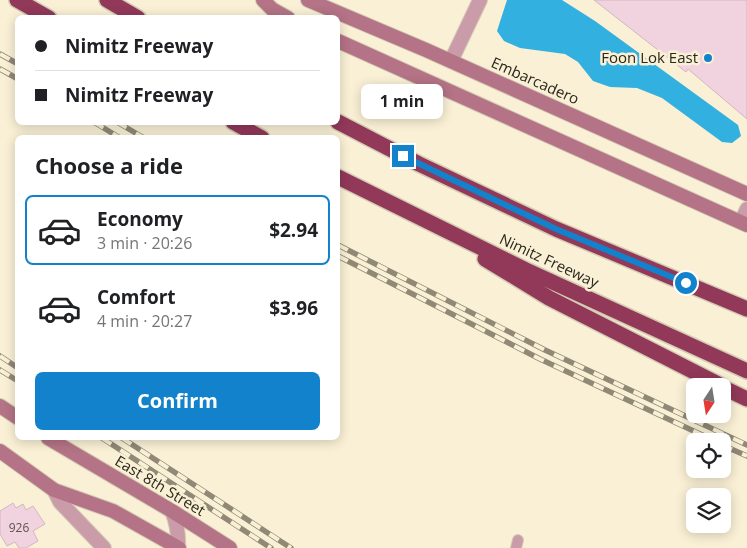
<!DOCTYPE html>
<meta charset="utf-8">
<style>
:root{--surface:#fff;--page:#f2f2f2;--text:#202124;--muted:#757577;--line:#e0e0e0;--accent:#1182cb}
body{margin:0;font-family:"Open Sans",sans-serif;background:var(--page);color:var(--text);height:100vh;display:flex;flex-direction:column;font-size:19px;white-space:nowrap}
*{box-sizing:border-box;margin:0}
p{font-size:16px;color:var(--muted)}
.icon{flex:none;width:28px;height:28px;fill:none;stroke:currentColor;stroke-width:2;stroke-linecap:round;stroke-linejoin:round}
.map{position:relative;flex:1;overflow:hidden}
.panel{position:absolute;left:15px;top:135px;width:325px;height:305px;display:flex;flex-direction:column;background:var(--surface);border-radius:8px;box-shadow:0 2px 12px #0003}
.panel>*{flex:none}
.guide{position:absolute;left:15px;top:15px;width:325px;height:110px;border-radius:8px;box-shadow:0 2px 12px #0003;display:grid;align-content:center;height:110px;padding:0 20px;background:var(--surface)}
.needle{width:32px;rotate:192deg}
.buttons{position:absolute;left:686px;top:378px;display:grid;gap:10px}
.buttons a{display:grid;place-items:center;width:45px;height:45px;border-radius:8px;background:var(--surface);box-shadow:0 2px 12px #0003;font-size:25px}
.end{position:absolute;width:22px;height:22px;margin:-11px;border:6px solid #1182cb;background:#fff;box-shadow:0 0 0 2px #fff}
.from{border-radius:50%}
.bubble{position:absolute;height:35px;border-radius:8px;background:var(--surface);box-shadow:0 2px 12px #0003;font-size:16px;font-weight:700;line-height:35px;text-align:center}
.guide b{display:flex;align-items:center;gap:18px;height:48px;font-size:19px}
.guide b+b{border-top:1px solid var(--line)}
.guide i{width:12px;height:12px;background:var(--text)}
ul{padding:0;list-style:none}
li{display:flex;align-items:center;gap:15px;height:70px;margin:0 10px 8px;padding:0 10px;border:2px solid transparent;border-radius:8px}
li div{flex:1}
li b{display:block;font-size:19px}
li em{font-style:normal;font-weight:700}
li.on{border-color:var(--accent)}
li>.icon{width:45px;height:45px;stroke-width:1.5}
h2{padding:0 20px;font-size:22px;line-height:60px}
.button{display:flex;gap:10px;margin-top:auto;padding:10px 20px}
.button a{flex:1;height:58px;border-radius:8px;background:var(--accent);color:#fff;font-size:20px;font-weight:700;line-height:58px;text-align:center}
.map>svg:first-child{display:block}
.water{fill:#32b0df}
.building{fill:#f0d3df;stroke:#d3b6c3}
.lines{fill:none;stroke-linecap:round;stroke-linejoin:round}
.service-casing{stroke:#d4ccb4;stroke-width:12}
.minor-casing{stroke:#d4ccb4;stroke-width:16}
.secondary-casing{stroke:#d4ccb4;stroke-width:16}
.motorway-casing{stroke:#d4ccb4;stroke-width:18}
.service{stroke:#ca9ca9;stroke-width:10}
.minor{stroke:#ca9ca9;stroke-width:14}
.secondary{stroke:#b47386;stroke-width:14}
.motorway{stroke:#923859;stroke-width:15}
.rail-casing{stroke:#8f8976;stroke-width:5.5}
.rail{stroke:#f9f0d5;stroke-width:4;stroke-dasharray:11;stroke-linecap:butt}
.route{stroke:#1182cb;stroke-width:6}
.poi-dot{fill:#1182cb;stroke:#f9f0d5;stroke-width:2}
.labels{text-anchor:middle;stroke-width:5;stroke-linejoin:round;paint-order:stroke}
.number-label{font-size:12px;fill:#5c524e}
.poi-label{font-size:15px;fill:#2a271d;stroke:#f9f0d5;text-anchor:end}
.street-label{font-size:15px;fill:#2a271d;stroke:#f9f0d5}
</style>
<div class="map">
<svg width="747" height="548" viewBox="0 0 747 548">
<rect width="100%" height="100%" fill="#f9f0d5"/>
<path class="water" d="M507 0H562L595 21 738 125 741 136 732 143 722 142 662 98 637 88 610 87 593 81 578 62 565 54 520 48 504 41 497 31Z"/>
<g class="building">
<path d="M594 0H747V119L688 69 686 72Z"/>
<path d="M13 503 16 508 23 504 26 510 33 506 45 524 33 531 38 541 26 548H19L15 542 7 546 0 534V511Z"/>
</g>
<g class="lines">
<defs>
<path id="service" d="M516 548 518 540"/>
<g id="minor">
<path d="M451 61 480 0"/>
<path d="M741 222 747 209"/>
<path d="M54 490 60 502 104 548"/>
<path d="M172 511C177 524 179 534 178 548"/>
</g>
<g id="secondary">
<path d="M263 0 272 9 288 18"/>
<path d="M308 0 426 50 747 194"/>
<path d="M338 41 747 225"/>
<path d="M0 406 18 418"/>
<path d="M48 438 172 511 230 548"/>
<path d="M0 451 54 490 113 511 179 548"/>
</g>
<g id="motorway">
<path d="M17 0 49 18"/>
<path d="M107 0 138 18"/>
<path d="M233 122 262 138"/>
<path d="M338 122 419 164 556 229 747 309"/>
<path d="M338 177 526 270 747 371"/>
<path d="M485 259 549 298 722 386"/>
<path d="M722 387 747 399"/>
</g>
</defs>
<use href="#service" class="service-casing"/>
<use href="#minor" class="minor-casing"/>
<use href="#secondary" class="secondary-casing"/>
<use href="#motorway" class="motorway-casing"/>
<use href="#service" class="service"/>
<use href="#minor" class="minor"/>
<use href="#secondary" class="secondary"/>
<use href="#motorway" class="motorway"/>
<defs>
<g id="rail">
<path d="M0 54 18 64"/>
<path d="M0 69 18 79"/>
<path d="M94 122 120 138"/>
<path d="M117 122 144 138"/>
<path d="M338 245 545 350 747 445"/>
<path d="M338 256 540 359 715 441"/>
<path d="M0 356 18 368"/>
<path d="M0 370 18 381"/>
<path d="M102 438 271 548"/>
<path d="M122 438 291 548"/>
<path d="M722 445 747 456"/>
</g>
</defs>
<use href="#rail" class="rail-casing"/>
<use href="#rail" class="rail"/>
</g>
<g class="lines">
<path class="route" d="M403 156 556 229 686 283"/>
</g>
<circle class="poi-dot" cx="708" cy="58" r="5"/>
<g class="labels">
<g class="number-label">
<text x="19" y="532">926</text>
</g>
<g class="poi-label">
<text x="698" y="63">Foon Lok East</text>
</g>
<g class="street-label">
<text transform="translate(535 81) rotate(24)" y="5">Embarcadero</text>
<text transform="translate(549 261) rotate(25)" y="5">Nimitz Freeway</text>
<text transform="translate(160 486) rotate(31)" y="5">East 8th Street</text>
</g>
</g>
</svg>
<div class="buttons">
<a><svg class="needle" viewBox="-14 -14 28 28"><path d="M0-13l5 13h-10z" fill="#e53935"/><path d="M0 13l5-13h-10z" fill="#757577"/></svg></a>
<a><svg class="icon" aria-label="locate" viewBox="0 0 24 24"><circle cx="12" cy="12" r="6"/><path d="M12 2v4M12 18v4M2 12h4M18 12h4"/></svg></a>
<a><svg class="icon" aria-label="layers" viewBox="0 0 24 24"><path d="M12 4l9 5-9 5-9-5zM3 14l9 5 9-5"/></svg></a>
</div>
<i class="end from" style="left:686px;top:283px"></i>
<i class="end" style="left:403px;top:156px"></i>
<div class="bubble" style="left:361px;top:84px;width:82px">1 min</div>
<div class="guide">
<b><i class="from"></i>Nimitz Freeway</b>
<b><i></i>Nimitz Freeway</b>
</div>
<section class="panel">
<h2>Choose a ride</h2>
<ul>
<li class="on"><svg class="icon" aria-label="car" viewBox="0 0 24 24"><path d="M5 17H2v-5l4-1 3-4h7l3 4 3 1v5h-3M9 17h6M6 11h13"/><circle cx="7" cy="17" r="2"/><circle cx="17" cy="17" r="2"/></svg><div><b>Economy</b><p>3 min · 20:26</p></div><em>$2.94</em></li>
<li><svg class="icon" aria-label="car" viewBox="0 0 24 24"><path d="M5 17H2v-5l4-1 3-4h7l3 4 3 1v5h-3M9 17h6M6 11h13"/><circle cx="7" cy="17" r="2"/><circle cx="17" cy="17" r="2"/></svg><div><b>Comfort</b><p>4 min · 20:27</p></div><em>$3.96</em></li>
</ul>
<div class="button"><a>Confirm</a></div>
</section>
</div>
